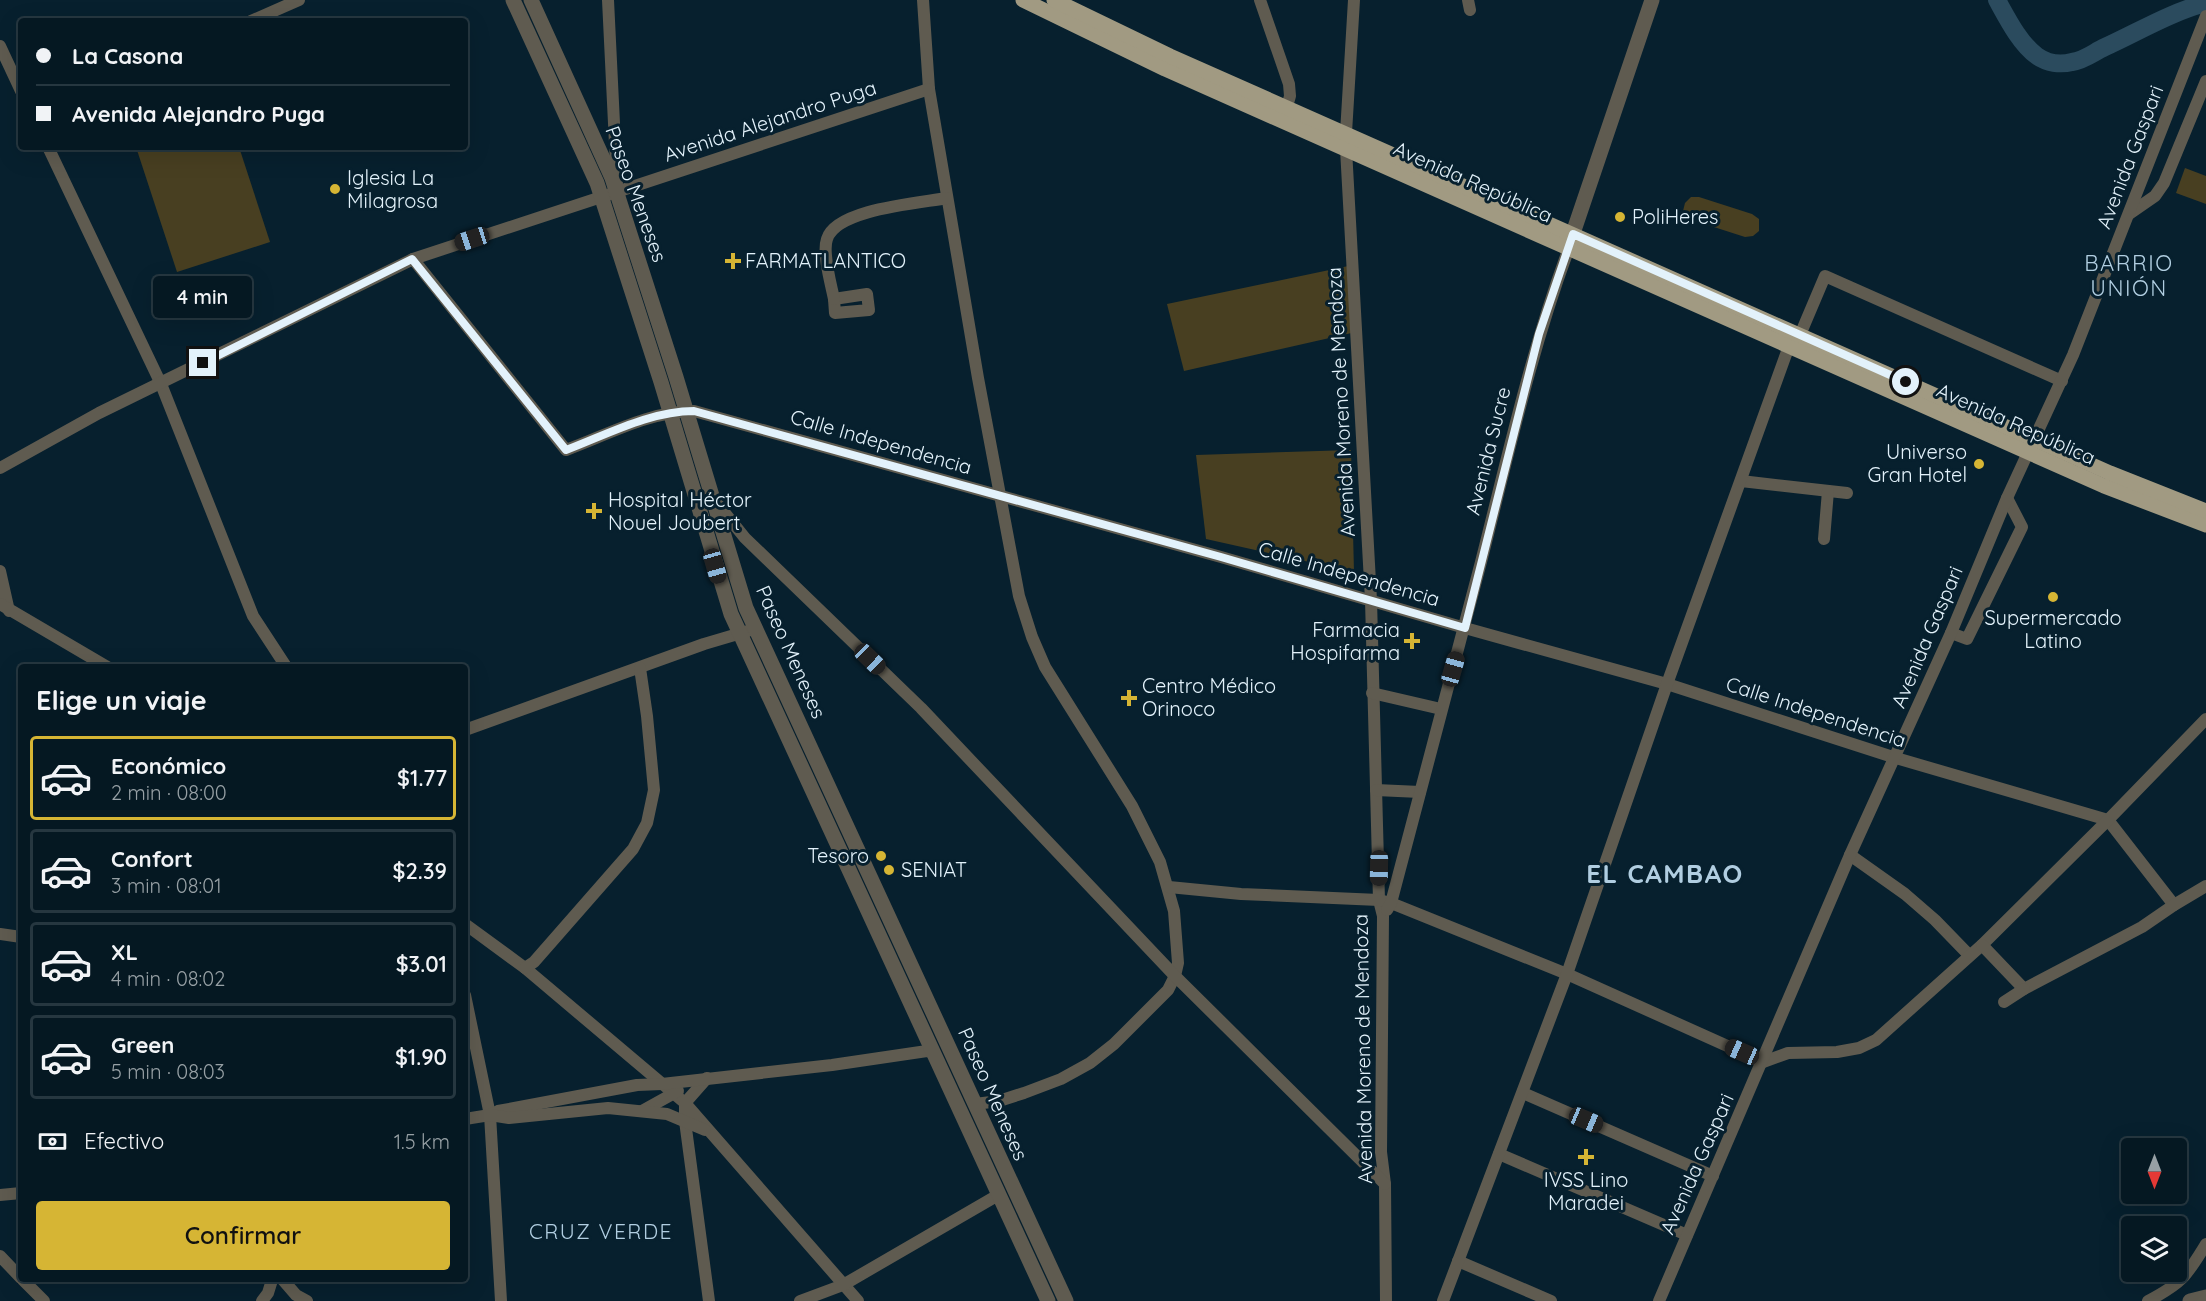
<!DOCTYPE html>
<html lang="es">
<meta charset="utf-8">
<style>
:root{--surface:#051822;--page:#0e212a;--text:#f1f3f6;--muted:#97a0a5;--line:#263740;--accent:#d6b534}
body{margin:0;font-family:Quicksand,sans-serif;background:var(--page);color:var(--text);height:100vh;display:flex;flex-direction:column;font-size:22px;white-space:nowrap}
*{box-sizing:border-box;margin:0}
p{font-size:20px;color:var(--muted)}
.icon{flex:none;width:33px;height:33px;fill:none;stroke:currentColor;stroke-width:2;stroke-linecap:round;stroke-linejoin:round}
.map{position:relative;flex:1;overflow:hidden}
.details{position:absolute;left:18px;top:664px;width:450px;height:618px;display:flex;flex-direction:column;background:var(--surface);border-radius:6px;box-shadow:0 6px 24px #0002,0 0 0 2px var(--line)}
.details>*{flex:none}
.hud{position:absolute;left:18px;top:18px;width:450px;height:132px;border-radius:6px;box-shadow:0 6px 24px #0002,0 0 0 2px var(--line);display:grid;align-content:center;height:132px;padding:0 18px;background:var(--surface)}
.needle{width:39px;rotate:180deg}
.buttons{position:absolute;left:2121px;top:1138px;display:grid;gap:12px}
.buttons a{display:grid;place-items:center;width:66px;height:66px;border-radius:6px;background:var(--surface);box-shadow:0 6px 24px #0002,0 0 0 2px var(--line);font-size:30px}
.end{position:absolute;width:27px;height:27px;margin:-14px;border:8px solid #e3f2fb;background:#111;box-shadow:0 0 0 3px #111}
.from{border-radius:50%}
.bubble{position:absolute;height:42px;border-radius:6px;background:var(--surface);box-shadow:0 6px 24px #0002,0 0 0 2px var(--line);font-size:20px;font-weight:600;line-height:42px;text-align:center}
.car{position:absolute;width:18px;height:36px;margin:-18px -9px;border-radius:8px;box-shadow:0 0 4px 2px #0007;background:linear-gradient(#222 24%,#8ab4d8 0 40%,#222 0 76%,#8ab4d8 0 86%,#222 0)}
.hud b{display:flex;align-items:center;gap:21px;height:57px;font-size:22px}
.hud b+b{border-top:2px solid var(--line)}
.hud i{width:15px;height:15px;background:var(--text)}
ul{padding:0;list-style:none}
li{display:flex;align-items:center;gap:18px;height:84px;margin:0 12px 9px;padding:0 6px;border:3px solid var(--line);border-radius:6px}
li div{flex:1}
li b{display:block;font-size:22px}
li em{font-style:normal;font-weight:600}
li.current{border-color:var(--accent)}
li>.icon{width:54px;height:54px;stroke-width:1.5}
h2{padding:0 18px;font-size:27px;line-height:72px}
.pay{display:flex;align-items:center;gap:15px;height:66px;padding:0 18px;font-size:22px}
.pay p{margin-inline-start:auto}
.action{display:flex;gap:12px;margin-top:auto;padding:12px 18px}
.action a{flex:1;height:69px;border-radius:6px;background:var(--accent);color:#111;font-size:24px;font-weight:600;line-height:69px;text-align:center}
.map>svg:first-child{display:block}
.green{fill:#483f21}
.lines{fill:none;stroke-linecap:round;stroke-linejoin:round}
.river{stroke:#2b4b5e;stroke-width:18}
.minor{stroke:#5f5b50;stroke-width:12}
.tertiary{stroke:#5f5b50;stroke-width:15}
.primary{stroke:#a19a82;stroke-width:15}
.route{stroke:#e3f2fb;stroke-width:8}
.poi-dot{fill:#d6b534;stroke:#07202e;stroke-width:2}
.labels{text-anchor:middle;stroke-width:6;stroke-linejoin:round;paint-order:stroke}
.street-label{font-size:20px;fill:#e3f2fb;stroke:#07202e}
.poi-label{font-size:20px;fill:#e3f2fb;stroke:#07202e;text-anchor:start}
.neighbourhood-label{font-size:21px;letter-spacing:1.5px;fill:#b1cee1;stroke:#07202e}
.quarter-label{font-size:22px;letter-spacing:1.5px;fill:#b1cee1;stroke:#07202e}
.district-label{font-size:26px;font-weight:bold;letter-spacing:1.5px;fill:#b1cee1;stroke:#07202e}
</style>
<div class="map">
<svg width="2206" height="1301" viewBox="0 0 2206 1301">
<rect width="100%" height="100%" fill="#07202e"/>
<g class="green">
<path d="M136 147H239L270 242 177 272Z"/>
<path d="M2185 168 2206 176V204L2176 193Z"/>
<path d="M1691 197H1699L1752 214 1759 219V231L1753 236 1745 237 1692 220 1683 211 1685 203Z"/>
<path d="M1353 265 1356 332 1184 371 1167 304Z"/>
<path d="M1351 450 1354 572 1206 539 1196 455Z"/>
</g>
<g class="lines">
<path class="river" d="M1997 0C2007 18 2020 44 2037 56 2047 63 2060 65 2072 62 2085 60 2094 52 2105 47 2138 32 2171 12 2206 3"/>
<g class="minor">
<path d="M608 0 617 185"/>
<path d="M923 0 929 89 978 378 1019 596 1032 637 1045 667 1132 806 1160 862 1174 911 1178 963 1175 976 1168 990 1114 1044 1090 1063 1061 1079 1024 1093 999 1101 975 1104"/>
<path d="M1260 0 1289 84 1290 96 1285 114"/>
<path d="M1468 0 1470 10"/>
<path d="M251 21 299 0"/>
<path d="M0 46 21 91"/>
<path d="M1346 133 1354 0"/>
<path d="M48 147 161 384 253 616 287 668"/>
<path d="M1346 149 1371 600 1379 900 1383 916 1381 1152 1385 1184 1386 1301"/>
<path d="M2129 214 2155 196 2164 183 2206 81"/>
<path d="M413 259 566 450C607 435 650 411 694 411L1221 557 1465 628 1667 684 1896 758 2108 820 2174 905"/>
<path d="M867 294 869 310 835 313 834 299Z"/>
<path d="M834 299C831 284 822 253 827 239 836 209 920 203 947 198"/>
<path d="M1800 335 1825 276 2062 381"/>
<path d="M0 468 99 413 413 259 929 89"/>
<path d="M1741 481 1847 493"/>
<path d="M716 502 745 538 921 708 1175 976 1385 1184"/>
<path d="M1824 539 1828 491"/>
<path d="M0 571 9 611"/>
<path d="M0 604 109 668"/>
<path d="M1951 633 1967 639 2022 527 2007 498"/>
<path d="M1372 693 1441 709"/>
<path d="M465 730 704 644 748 631"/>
<path d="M1376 790 1420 792"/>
<path d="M1850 855 1905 894 1935 920 1969 955"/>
<path d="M1169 887 1241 894 1379 900 1391 903 1567 974 1763 1062 1788 1053 1837 1052 1859 1048 1876 1040 1982 945 2108 820 2206 719"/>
<path d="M1387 910 1391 903C1420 789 1452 676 1481 562 1508 456 1531 350 1569 248"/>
<path d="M465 924 525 968 685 1103 858 1301"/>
<path d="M0 934 21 937"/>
<path d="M1982 945 2024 989 2142 927 2174 905 2206 886"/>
<path d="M525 968 534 962 633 849 647 823 654 790 647 716 640 668"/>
<path d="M465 995 490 1115 501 1301"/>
<path d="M2004 1002 2024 989"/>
<path d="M707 1078 685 1103V1121L709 1301"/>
<path d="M1523 1093 1713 1176"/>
<path d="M642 1111 678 1091"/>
<path d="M490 1115 498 1111 637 1085 662 1084 832 1065 927 1051 934 1052"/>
<path d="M465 1119 490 1115 509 1118 608 1108 667 1114 705 1130"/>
<path d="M1499 1154 1687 1235"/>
<path d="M0 1195 21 1193"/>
<path d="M0 1256 21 1278"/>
<path d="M1458 1261 1551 1301"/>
<path d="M23 1280 44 1301"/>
<path d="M283 1280 296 1295 307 1301"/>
<path d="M262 1301 268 1293 272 1280"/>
<path d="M800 1301 843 1285 993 1198H1000"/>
<path d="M1443 1301 1567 974 1667 684 1789 346"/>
<path d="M1659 1301 1850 855 1951 633 2007 498 2073 355 2206 16"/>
<path d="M2148 1301C2182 1283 2186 1277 2206 1244"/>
</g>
<g class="tertiary">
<path d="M513 0 597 183 661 382 731 614 1048 1301"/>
<path d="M531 0 612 178 676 377 746 608 1066 1301"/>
<path d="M1569 245 1652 0"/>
<path d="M2190 1301 2206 1297"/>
</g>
<g class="primary">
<path d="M1023 0 1165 69 2104 486 2206 525"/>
<path d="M1054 0 1170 56 2110 473 2206 511"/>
</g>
</g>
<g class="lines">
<path class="route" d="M203 363 412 259 566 450C606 435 650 411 694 411L1221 557 1465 628 1539 334 1573 234 1906 382"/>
</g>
<g class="poi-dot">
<circle cx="335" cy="189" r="6"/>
<circle cx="1620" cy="217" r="6"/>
<path d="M730 252h6v6h6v6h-6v6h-6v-6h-6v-6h6z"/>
<circle cx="1979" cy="464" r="6"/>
<path d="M591 502h6v6h6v6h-6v6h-6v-6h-6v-6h6z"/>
<circle cx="2053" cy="597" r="6"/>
<path d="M1409 632h6v6h6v6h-6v6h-6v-6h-6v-6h6z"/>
<path d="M1126 689h6v6h6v6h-6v6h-6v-6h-6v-6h6z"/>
<circle cx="881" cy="856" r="6"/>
<circle cx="889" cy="870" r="6"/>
<path d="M1583 1148h6v6h6v6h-6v6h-6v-6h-6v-6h6z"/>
</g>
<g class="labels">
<g class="street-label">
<text transform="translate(770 121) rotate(-18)" y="7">Avenida Alejandro Puga</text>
<text transform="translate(2130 157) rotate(-69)" y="7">Avenida Gaspari</text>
<text transform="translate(1473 182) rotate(24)" y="7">Avenida República</text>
<text transform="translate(636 194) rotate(70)" y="7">Paseo Meneses</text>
<text transform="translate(1341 402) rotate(-93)" y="7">Avenida Moreno de Mendoza</text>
<text transform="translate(2016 424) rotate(24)" y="7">Avenida República</text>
<text transform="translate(881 442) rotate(16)" y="7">Calle Independencia</text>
<text transform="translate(1488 451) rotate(-76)" y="7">Avenida Sucre</text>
<text transform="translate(1349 574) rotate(16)" y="7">Calle Independencia</text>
<text transform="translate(1927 637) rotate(-67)" y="7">Avenida Gaspari</text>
<text transform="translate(791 652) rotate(66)" y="7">Paseo Meneses</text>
<text transform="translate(1816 712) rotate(18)" y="7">Calle Independencia</text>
<text transform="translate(1363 1049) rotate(-91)" y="7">Avenida Moreno de Mendoza</text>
<text transform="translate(993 1094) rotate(66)" y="7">Paseo Meneses</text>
<text transform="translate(1697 1164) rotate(-66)" y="7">Avenida Gaspari</text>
</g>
<g class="poi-label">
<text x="347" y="185">Iglesia La<tspan x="347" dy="23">Milagrosa</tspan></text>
<text x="1632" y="224">PoliHeres</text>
<text x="745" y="268">FARMATLANTICO</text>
<text x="1967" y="459" text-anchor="end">Universo<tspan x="1967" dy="23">Gran Hotel</tspan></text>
<text x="608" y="507">Hospital Héctor<tspan x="608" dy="23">Nouel Joubert</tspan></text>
<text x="2053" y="625" text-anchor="middle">Supermercado<tspan x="2053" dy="23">Latino</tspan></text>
<text x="1400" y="637" text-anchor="end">Farmacia<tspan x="1400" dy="23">Hospifarma</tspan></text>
<text x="1142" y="693">Centro Médico<tspan x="1142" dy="23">Orinoco</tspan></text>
<text x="869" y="863" text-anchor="end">Tesoro</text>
<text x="901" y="877">SENIAT</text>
<text x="1586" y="1187" text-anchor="middle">IVSS Lino<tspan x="1586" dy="23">Maradei</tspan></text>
</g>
<g class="neighbourhood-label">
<text x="601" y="1239">CRUZ VERDE</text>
</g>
<g class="quarter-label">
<text x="2129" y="271">BARRIO<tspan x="2129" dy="25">UNIÓN</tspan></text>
</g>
<g class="district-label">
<text x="1665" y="883">EL CAMBAO</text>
</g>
</g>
</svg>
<div class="buttons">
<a><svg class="needle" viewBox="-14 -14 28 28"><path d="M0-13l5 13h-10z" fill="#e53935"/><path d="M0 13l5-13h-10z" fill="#97a0a5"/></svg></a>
<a><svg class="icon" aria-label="layers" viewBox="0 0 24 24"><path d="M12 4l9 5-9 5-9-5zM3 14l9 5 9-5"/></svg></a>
</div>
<i class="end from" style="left:1906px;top:382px"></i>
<i class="end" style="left:203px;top:363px"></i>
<div class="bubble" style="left:153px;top:276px;width:99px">4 min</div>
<i class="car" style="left:472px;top:239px;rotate:252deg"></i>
<i class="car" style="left:715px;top:566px;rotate:164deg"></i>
<i class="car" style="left:870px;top:659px;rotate:134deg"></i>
<i class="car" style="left:1453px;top:669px;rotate:16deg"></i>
<i class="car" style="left:1379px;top:868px;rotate:181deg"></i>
<i class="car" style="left:1742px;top:1052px;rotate:294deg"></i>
<i class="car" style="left:1586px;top:1120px;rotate:113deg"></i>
<div class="hud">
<b><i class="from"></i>La Casona</b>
<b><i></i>Avenida Alejandro Puga</b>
</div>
<section class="details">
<h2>Elige un viaje</h2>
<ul>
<li class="current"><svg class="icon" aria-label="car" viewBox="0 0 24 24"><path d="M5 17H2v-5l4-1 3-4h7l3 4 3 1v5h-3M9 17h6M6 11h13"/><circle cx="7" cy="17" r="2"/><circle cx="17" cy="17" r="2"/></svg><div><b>Económico</b><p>2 min · 08:00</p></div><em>$1.77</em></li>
<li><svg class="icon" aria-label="car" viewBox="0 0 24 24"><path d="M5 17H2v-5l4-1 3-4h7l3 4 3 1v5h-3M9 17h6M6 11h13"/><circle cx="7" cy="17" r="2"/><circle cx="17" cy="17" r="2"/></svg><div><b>Confort</b><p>3 min · 08:01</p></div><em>$2.39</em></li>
<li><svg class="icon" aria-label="car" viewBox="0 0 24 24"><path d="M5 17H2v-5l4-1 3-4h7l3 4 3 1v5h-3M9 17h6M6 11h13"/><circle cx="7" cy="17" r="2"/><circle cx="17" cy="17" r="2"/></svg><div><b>XL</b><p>4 min · 08:02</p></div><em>$3.01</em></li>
<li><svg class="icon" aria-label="car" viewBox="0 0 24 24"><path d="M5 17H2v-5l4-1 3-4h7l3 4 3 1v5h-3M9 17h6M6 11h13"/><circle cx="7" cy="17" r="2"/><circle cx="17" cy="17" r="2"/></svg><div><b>Green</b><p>5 min · 08:03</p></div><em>$1.90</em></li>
</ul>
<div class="pay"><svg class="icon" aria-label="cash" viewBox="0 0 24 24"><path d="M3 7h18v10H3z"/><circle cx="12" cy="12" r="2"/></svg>Efectivo<p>1.5 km</p></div>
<div class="action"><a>Confirmar</a></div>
</section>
</div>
